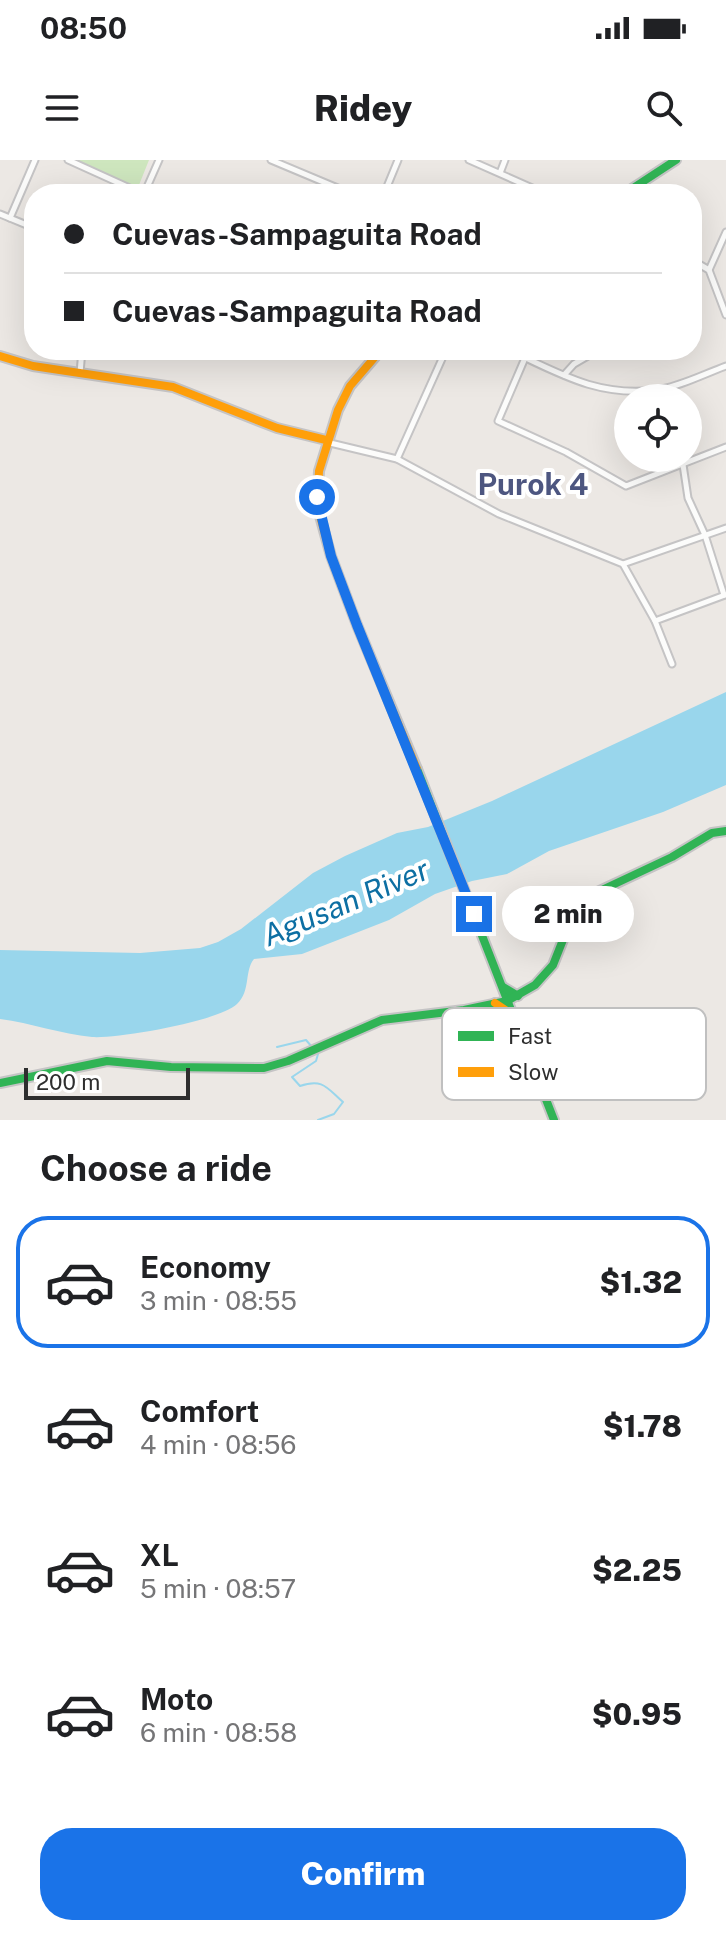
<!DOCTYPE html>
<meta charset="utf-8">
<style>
:root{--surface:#fff;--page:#f6f6f6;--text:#202124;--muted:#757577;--line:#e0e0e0;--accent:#1a73e8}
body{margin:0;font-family:"Public Sans",sans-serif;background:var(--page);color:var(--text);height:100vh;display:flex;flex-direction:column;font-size:30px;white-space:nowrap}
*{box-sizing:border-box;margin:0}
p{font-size:26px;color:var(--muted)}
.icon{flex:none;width:44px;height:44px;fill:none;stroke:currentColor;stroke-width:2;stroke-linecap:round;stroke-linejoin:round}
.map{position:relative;height:960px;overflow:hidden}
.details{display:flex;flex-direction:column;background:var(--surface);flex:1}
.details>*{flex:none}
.hud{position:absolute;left:24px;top:24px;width:678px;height:176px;border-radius:32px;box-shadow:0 8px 32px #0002;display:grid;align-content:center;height:176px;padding:0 40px;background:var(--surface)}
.buttons{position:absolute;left:614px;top:224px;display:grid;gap:16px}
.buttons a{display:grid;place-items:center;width:88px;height:88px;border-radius:50%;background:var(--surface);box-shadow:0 8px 32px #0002;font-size:40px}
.scale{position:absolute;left:24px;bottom:20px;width:166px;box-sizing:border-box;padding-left:8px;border:4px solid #2e2e2e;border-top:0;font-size:22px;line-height:28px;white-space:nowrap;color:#2e2e2e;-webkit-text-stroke:6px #fff;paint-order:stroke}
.end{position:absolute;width:36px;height:36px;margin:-18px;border:10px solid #1a73e8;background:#fff;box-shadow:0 0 0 4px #fff}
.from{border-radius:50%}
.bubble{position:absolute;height:56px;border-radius:28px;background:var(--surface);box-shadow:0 8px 32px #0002;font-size:26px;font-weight:800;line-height:56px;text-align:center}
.hud b{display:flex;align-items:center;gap:28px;height:76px;font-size:30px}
.hud b+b{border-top:2px solid var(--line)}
.hud i{width:20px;height:20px;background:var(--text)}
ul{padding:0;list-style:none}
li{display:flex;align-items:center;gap:24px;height:132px;margin:0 16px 12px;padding:0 24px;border:4px solid transparent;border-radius:32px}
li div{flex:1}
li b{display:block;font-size:30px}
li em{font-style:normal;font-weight:800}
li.on{border-color:var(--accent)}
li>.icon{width:72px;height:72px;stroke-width:1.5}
h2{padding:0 40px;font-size:36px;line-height:96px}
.cta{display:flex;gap:16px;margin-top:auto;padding:16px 40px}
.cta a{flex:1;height:92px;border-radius:32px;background:var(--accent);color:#fff;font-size:32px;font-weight:800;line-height:92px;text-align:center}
.status{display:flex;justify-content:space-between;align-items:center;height:56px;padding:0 40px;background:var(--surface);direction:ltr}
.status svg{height:22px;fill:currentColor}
header{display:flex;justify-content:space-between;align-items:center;height:104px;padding:0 40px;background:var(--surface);font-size:36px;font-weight:800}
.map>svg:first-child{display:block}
.green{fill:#cee6be}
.water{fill:#99d6ec}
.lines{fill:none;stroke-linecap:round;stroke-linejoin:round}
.stream{stroke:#99d6ec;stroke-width:2}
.street-casing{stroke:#c5c4c5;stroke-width:9}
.fast-casing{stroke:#c5c4c5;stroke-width:12}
.slow-casing{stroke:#c5c4c5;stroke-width:12}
.street{stroke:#fcfcfb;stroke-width:5}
.fast{stroke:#30b455;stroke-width:8}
.slow{stroke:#ff9f0a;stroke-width:8}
.route{stroke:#1a73e8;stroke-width:10}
.labels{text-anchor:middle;stroke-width:8;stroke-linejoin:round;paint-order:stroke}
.neighbourhood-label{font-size:30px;font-weight:bold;fill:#4d5680;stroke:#fff}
.water-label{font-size:30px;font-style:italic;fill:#0d6fa3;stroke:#fff}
.key{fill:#fff;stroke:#c0c0c0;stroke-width:2}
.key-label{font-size:22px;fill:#2e2e2e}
</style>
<div class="status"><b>08:50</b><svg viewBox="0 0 49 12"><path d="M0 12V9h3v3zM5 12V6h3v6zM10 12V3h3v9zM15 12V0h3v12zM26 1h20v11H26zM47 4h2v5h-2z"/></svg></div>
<header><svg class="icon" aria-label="menu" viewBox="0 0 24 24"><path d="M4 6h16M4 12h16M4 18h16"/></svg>Ridey<svg class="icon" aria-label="search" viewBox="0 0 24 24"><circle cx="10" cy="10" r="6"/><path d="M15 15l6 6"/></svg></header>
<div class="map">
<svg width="726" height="960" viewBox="0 0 726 960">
<rect width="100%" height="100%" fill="#ece8e4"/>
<path class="green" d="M71 0H149L137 30Z"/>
<path class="water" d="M726 532V625L663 652 549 691 507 714 472 721 435 734 389 760 302 794 254 799C244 811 251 831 237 844 220 861 117 879 92 877 61 874 31 863 0 859V790L140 793 200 788 218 782 241 769 313 713 345 696 397 673 428 667 492 641Z"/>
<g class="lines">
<path class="stream" d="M277 887 306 880 318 894 316 901 292 917 300 926C323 918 327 928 343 942L334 954 318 960"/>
<defs>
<g id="street">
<path d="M68 0 143 34"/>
<path d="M271 0 352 34"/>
<path d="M469 0 546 34"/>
<path d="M500 13 505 0"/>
<path d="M144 34 159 0"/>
<path d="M384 34 398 0"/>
<path d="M0 54 34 68"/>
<path d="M10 58 35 0"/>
<path d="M692 100 709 110 726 155"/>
<path d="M709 110 726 72"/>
<path d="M509 190C560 214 598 237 656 230 679 227 704 214 726 206"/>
<path d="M313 192 314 190"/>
<path d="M525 198 498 261 566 292 626 326 726 287"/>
<path d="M80 213 82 190"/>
<path d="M564 215 574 204 598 190"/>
<path d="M326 282 397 299 499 354 623 404 655 461 672 504"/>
<path d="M682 298 688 338 705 375 724 435"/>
<path d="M397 299 446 190"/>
<path d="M623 404 726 368"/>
<path d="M655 461 725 435"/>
</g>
<g id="fast">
<path d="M624 34 676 0"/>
<path d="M417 609 554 960"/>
<path d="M503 827 518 836"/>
<path d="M0 923 107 901 171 907 264 908 288 901 382 860 464 850 507 841 535 825 553 805 574 752 589 736 672 697 712 673 726 671"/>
</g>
<g id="slow">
<path d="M381 190 350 226 338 250 319 311 317 345 331 396 357 465 417 609"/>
<path d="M0 196 33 206 173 227 277 268 326 280"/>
<path d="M495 843 513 855"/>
</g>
</defs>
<use href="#street" class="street-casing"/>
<use href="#fast" class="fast-casing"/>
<use href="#slow" class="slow-casing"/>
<use href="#street" class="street"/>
<use href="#fast" class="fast"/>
<use href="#slow" class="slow"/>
</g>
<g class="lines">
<path class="route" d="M317 337 331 396 357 465 474 754"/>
</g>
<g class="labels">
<g class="neighbourhood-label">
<text x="533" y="335">Purok 4</text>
</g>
<g class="water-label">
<text transform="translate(346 743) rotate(-23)" y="10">Agusan River</text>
</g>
</g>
<rect x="442" y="848" width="264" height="92" rx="12" class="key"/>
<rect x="458" y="871" width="36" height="10" fill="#30b455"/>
<rect x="458" y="907" width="36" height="10" fill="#ff9f0a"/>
<g class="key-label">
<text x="508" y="884">Fast</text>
<text x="508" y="920">Slow</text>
</g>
</svg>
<div class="buttons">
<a><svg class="icon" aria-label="locate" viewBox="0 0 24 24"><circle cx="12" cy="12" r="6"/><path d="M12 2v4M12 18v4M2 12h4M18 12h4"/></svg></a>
</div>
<div class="scale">200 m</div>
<i class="end from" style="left:317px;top:337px"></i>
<i class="end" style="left:474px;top:754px"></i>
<div class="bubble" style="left:502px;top:726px;width:132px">2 min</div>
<div class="hud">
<b><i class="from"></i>Cuevas-Sampaguita Road</b>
<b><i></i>Cuevas-Sampaguita Road</b>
</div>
</div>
<section class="details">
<h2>Choose a ride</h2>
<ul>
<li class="on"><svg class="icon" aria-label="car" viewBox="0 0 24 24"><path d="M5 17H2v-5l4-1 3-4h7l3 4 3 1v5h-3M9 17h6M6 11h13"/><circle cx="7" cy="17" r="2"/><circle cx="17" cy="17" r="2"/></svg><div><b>Economy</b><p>3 min · 08:55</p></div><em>$1.32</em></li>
<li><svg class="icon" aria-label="car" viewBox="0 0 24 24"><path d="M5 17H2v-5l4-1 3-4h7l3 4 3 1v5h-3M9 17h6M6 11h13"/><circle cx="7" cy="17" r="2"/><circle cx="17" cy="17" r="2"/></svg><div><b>Comfort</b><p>4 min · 08:56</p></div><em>$1.78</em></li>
<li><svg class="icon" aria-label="car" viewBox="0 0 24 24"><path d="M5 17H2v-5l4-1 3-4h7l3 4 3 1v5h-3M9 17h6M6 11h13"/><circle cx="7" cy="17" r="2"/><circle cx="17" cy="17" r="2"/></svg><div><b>XL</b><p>5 min · 08:57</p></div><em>$2.25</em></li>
<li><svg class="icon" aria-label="car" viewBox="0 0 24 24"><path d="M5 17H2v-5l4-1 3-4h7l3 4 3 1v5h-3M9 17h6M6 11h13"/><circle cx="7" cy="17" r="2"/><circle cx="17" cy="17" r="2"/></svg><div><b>Moto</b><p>6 min · 08:58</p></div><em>$0.95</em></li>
</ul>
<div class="cta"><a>Confirm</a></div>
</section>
